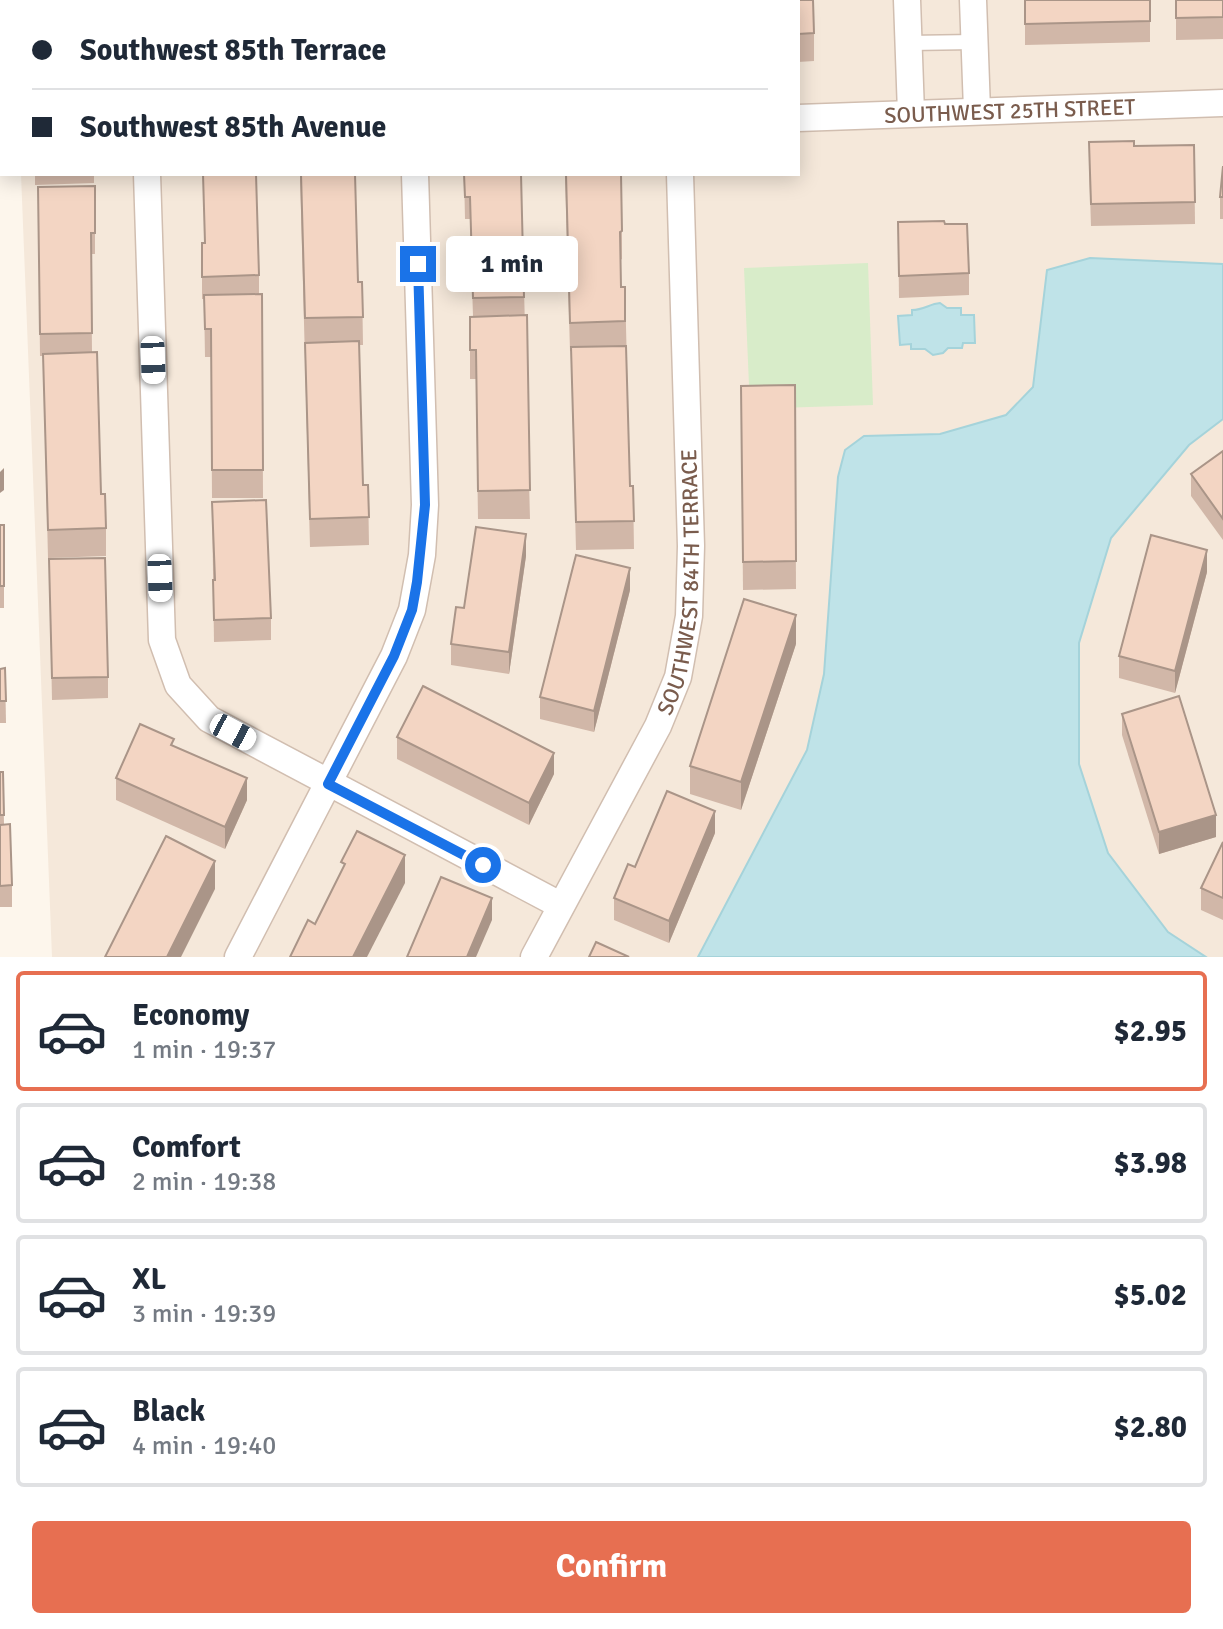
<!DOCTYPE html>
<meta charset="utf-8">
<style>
:root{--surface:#fff;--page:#f6f6f7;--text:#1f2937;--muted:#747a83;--line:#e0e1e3;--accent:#e76f51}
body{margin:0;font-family:Signika,sans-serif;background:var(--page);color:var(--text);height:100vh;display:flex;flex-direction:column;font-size:30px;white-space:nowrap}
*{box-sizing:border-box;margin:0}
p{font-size:26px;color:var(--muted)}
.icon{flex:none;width:44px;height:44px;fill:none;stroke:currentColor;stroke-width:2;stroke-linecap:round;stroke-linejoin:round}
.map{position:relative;height:957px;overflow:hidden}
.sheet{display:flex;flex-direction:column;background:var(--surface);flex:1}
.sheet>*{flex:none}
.guide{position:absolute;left:0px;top:0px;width:800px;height:176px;box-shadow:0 4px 20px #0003;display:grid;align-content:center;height:176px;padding:0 32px;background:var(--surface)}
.end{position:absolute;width:36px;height:36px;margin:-18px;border:10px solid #1a73e8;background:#fff;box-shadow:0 0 0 4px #fff}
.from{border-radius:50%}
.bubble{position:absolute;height:56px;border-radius:8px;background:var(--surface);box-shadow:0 4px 20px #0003;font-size:26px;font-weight:800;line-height:56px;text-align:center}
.car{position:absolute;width:24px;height:48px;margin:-24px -12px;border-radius:10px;box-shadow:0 0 6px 2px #0007;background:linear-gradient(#fff 24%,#345 0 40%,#fff 0 76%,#345 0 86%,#fff 0)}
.guide b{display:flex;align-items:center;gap:28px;height:76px;font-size:30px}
.guide b+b{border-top:2px solid var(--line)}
.guide i{width:20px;height:20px;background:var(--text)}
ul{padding:14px 0 0;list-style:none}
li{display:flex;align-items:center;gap:24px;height:120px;margin:0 16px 12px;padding:0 16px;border:4px solid var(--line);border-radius:8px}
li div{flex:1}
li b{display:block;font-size:30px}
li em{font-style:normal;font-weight:800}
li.current{border-color:var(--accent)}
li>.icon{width:72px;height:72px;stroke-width:1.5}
.primary-button{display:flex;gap:16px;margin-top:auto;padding:16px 32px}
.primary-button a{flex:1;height:92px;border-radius:8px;background:var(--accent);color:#fff;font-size:32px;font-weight:800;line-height:92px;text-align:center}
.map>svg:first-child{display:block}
.residential{fill:#f5e8da}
.green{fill:#d8ecc9}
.water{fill:#bfe3e8;stroke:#a5d3da;stroke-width:2}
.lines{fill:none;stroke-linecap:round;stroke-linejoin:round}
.lane-casing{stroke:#d1beb0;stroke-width:17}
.street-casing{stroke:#d1beb0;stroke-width:29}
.lane{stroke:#fff;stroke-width:14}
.street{stroke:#fff;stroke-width:26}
.wall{fill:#d1b7a8}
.shaded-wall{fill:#aa9588}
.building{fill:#f3d5c3;stroke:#aa9588;stroke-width:2}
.route{stroke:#1a73e8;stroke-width:10}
.labels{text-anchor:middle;stroke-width:6;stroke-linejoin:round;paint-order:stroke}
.street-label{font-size:22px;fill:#7a5c4d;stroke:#fffaf3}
</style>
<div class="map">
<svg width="1223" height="957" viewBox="0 0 1223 957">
<rect width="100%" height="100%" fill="#fdf6ec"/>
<path class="residential" d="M15 0H1223V957H52L21 174H798V2Z"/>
<path class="green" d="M868 263 873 405 750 409 744 268Z"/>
<g class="water">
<path d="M1090 258 1223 264V419L1189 445 1111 538 1079 643V764L1108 853 1168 932 1206 957H698L807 750 824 674 838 477 845 450 864 436 940 434 1006 415 1033 387 1047 270Z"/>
<path d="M940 303 947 308H961V315H974L975 343H963L962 348H948L943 353 933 355 925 349H911V344L900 345 898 316 912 315V310C924 310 929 304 940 303Z"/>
</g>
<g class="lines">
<defs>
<path id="lane" d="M909 43 974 42"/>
<g id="street">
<path d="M907 0 911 113"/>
<path d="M973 0 977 110"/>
<path d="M148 2V0"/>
<path id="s1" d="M798 118 1223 103"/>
<path d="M147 174 162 640 178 685 209 719 560 905"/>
<path d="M238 957 394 656 412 610 422 555 425 505 415 174"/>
<path id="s2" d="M534 957 658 726 678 677 689 616 691 546 680 174"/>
</g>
</defs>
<use href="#lane" class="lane-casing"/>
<use href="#street" class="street-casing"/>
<use href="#lane" class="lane"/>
<use href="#street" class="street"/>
</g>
<g class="wall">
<path d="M1025 0H1150V42L1025 45Z"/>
<path d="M1176 0H1223V39L1176 40Z"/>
<path d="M798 2 814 33V61L798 62Z"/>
<path d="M1194 145 1195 224 1091 226 1089 164 1134 146Z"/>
<path d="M1223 166V219H1220V197Z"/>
<path d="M35 174H94V183L35 185Z"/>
<path d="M300 174H355L358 282H362L363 345H359L363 485H368L369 545 310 547Z"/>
<path d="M464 174H521L530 519H478L476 379H470V317L473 316 470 219H465Z"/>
<path d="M565 174H621L622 231V259L620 260 621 287H625L630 486H633L634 549 576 550 571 351H570Z"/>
<path d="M95 186V254H91L92 352 101 494 106 528V556L48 558 43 356H40L38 187Z"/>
<path d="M898 222 945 224 969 273V295L899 298Z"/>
<path d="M202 243 259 275V294H262L263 498H212L211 357H205L204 299H202Z"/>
<path d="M795 385 796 589 743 590 741 386Z"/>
<path d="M1223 451V540L1191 496V474Z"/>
<path d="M212 502 271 618V640L214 642Z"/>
<rect x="0" y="525" width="4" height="83"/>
<path d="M526 556 509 674 451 665V644L464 608Z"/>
<path d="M49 559 108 677V698L52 700Z"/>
<path d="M1207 572 1175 693 1119 678V656Z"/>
<path d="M630 590 594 732 540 719V697Z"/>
<path d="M796 644 741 810 690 794V766Z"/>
<path d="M5 668 6 723H0V669Z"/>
<path d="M1122 714 1216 837 1159 854 1122 735Z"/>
<path d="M397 737 554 774 529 825 397 759Z"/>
<path d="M174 746 247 800 225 849 116 800V778Z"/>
<path d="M0 772H3L4 824 12 885V907H0Z"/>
<path d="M715 833 669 943 614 920V898L635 867Z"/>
<path d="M1223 842V920L1201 910V888Z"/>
</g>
<g class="shaded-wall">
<path d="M4 468V490L0 493V472Z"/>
<path d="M526 534V556L509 674V652Z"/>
<path d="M1207 550V572L1175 693V671Z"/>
<path d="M630 568V590L594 732V711Z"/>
<path d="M796 615V644L741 810V782Z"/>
<path d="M554 753V774L529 825V803Z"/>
<path d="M247 778V800L225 849V827Z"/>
<path d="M715 811V833L669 943V921Z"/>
<path d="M1216 815V837L1159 854V832Z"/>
<path d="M405 855V883L367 957H353Z"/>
<path d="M215 861V889L181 957H167Z"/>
<path d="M492 898V920L476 957H467Z"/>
</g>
<g class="building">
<rect x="31" y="0" width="55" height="2"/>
<rect x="205" y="0" width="176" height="2"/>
<rect x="408" y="0" width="175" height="2"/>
<path d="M638 0H813L814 33 798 34V2H638Z"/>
<path d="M1025 0H1150V21L1025 24Z"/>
<path d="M1176 0H1223V17L1176 18Z"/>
<path d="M1134 141V146L1194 145 1195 202 1091 204 1089 142Z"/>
<path d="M1223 166V197H1220Z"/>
<path d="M203 174H256L259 275 202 277V243H205Z"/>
<path d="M301 174H355L358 282H362L363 317 305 318Z"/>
<path d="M464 174H521L524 297 473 298 470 197H465Z"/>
<path d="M566 174H621L622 231 620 232 621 287H625V321L570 323Z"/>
<path d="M95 186V233H91L92 333 40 334 38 187Z"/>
<path d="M944 221 945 224H967L969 273 899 276 898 222Z"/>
<path d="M262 294 263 470H212L211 329H205L204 295Z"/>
<path d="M527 315 530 490 478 491 476 350H470V317Z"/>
<path d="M359 341 363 485H368L369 517 310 519 305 343Z"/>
<path d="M626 346 630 486H633L634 521 576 522 571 347Z"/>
<path d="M97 352 101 494H105L106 528 48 530 43 354Z"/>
<path d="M795 385 796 561 743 562 741 386Z"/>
<path d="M1223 451V519L1191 474Z"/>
<path d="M266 500 271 618 214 620 213 580H215L212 502Z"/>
<rect x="0" y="525" width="4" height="61"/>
<path d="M476 527 526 534 509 652 451 644 456 607 464 608Z"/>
<path d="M1151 535 1207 550 1175 671 1119 656Z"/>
<path d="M576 555 630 568 594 711 540 697Z"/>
<path d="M105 558 108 677 52 678 49 559Z"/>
<path d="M744 599 796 615 741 782 690 766Z"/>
<path d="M5 668 6 701H0V669Z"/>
<path d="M423 686 554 753 529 803 397 737Z"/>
<path d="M1179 696 1216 815 1159 832 1122 714Z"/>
<path d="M140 724 174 739 171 745 247 778 225 827 116 778Z"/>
<path d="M0 772H3L4 815H0Z"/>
<path d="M667 791 715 811 669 921 614 898 628 864 635 867Z"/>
<path d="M10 824 12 885 0 886V825Z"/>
<path d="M357 831 405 855 353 957H290L308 920 315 924 345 864 341 862Z"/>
<path d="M166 836 215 861 167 957H105Z"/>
<path d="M1223 842V898L1201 888Z"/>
<path d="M441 877 492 898 467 957H407Z"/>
<path d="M596 942 629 957H589Z"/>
</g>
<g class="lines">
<path class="route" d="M418 264 425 505 417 582 412 610 394 656 328 784 483 865"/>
</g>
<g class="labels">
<g class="street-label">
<text dy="8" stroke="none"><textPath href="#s1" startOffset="212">SOUTHWEST 25TH STREET</textPath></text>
<text dy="8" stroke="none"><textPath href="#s2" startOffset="410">SOUTHWEST 84TH TERRACE</textPath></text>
</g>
</g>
</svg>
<i class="end from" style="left:483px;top:865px"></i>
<i class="end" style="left:418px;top:264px"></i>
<div class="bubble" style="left:446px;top:236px;width:132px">1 min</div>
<i class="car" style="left:153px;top:360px;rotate:178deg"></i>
<i class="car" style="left:160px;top:578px;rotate:178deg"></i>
<i class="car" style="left:233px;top:732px;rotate:118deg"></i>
<div class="guide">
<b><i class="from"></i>Southwest 85th Terrace</b>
<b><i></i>Southwest 85th Avenue</b>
</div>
</div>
<section class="sheet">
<ul>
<li class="current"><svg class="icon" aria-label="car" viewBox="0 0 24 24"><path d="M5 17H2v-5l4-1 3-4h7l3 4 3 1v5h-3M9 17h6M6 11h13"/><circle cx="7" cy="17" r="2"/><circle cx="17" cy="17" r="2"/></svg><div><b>Economy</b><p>1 min · 19:37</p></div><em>$2.95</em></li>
<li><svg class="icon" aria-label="car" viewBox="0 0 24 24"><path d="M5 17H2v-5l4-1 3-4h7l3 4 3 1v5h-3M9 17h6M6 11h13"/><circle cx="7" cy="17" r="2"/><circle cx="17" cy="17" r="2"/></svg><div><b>Comfort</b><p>2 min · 19:38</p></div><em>$3.98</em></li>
<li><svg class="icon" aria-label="car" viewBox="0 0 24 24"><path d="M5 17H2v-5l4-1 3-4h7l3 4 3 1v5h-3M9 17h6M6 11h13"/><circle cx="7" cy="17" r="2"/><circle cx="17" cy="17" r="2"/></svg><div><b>XL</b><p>3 min · 19:39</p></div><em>$5.02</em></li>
<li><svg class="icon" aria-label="car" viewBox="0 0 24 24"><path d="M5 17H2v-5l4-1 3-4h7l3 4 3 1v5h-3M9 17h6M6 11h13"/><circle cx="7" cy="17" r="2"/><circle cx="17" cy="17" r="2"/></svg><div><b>Black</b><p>4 min · 19:40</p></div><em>$2.80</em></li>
</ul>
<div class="primary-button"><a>Confirm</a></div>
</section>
